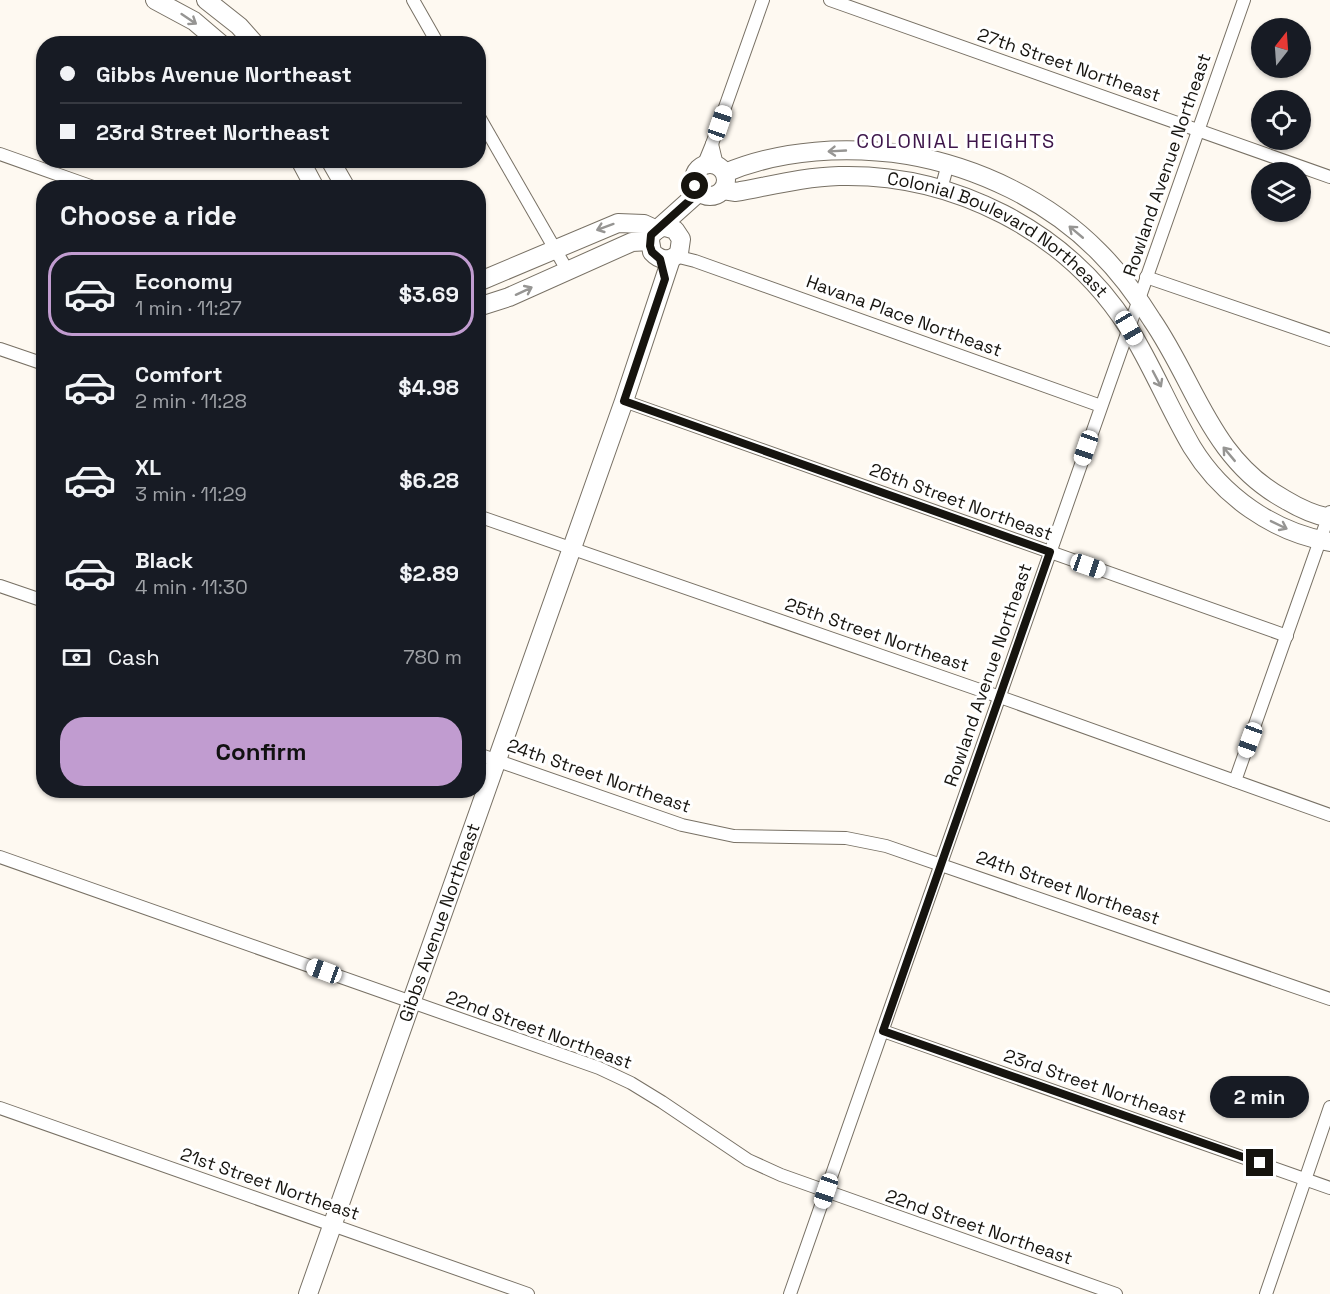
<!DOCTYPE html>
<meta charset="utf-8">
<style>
:root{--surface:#171b24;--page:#20242c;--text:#f1f3f6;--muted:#9ea1a6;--line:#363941;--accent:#c19cd0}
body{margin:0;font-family:"Space Grotesk",sans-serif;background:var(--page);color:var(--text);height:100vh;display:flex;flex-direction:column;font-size:22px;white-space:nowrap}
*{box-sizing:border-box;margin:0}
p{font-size:20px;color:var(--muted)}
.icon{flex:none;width:33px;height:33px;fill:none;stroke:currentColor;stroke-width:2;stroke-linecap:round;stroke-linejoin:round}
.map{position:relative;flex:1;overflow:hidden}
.details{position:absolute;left:36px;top:180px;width:450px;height:618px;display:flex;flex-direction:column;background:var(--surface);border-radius:24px;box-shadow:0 2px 4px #0004}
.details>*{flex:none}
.banner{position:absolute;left:36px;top:36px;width:450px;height:132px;border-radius:24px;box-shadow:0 2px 4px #0004;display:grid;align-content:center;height:132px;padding:0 24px;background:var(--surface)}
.needle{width:39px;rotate:17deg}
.tools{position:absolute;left:1251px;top:18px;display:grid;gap:12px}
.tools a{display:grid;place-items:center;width:60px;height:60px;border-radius:50%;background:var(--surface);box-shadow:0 2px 4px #0004;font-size:30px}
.end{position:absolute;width:27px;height:27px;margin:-14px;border:8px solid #16140f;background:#fff;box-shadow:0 0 0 3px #fff}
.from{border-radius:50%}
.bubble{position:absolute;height:42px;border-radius:21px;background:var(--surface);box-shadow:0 2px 4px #0004;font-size:20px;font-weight:800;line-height:42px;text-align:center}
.car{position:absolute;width:18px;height:36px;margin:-18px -9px;border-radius:8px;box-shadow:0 0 4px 2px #0007;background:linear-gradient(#fff 24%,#345 0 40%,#fff 0 76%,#345 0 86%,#fff 0)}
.banner b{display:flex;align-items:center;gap:21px;height:57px;font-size:22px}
.banner b+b{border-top:2px solid var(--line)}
.banner i{width:15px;height:15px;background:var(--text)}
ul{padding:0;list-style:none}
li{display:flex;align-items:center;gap:18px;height:84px;margin:0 12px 9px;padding:0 12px;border:3px solid transparent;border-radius:24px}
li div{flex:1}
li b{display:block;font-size:22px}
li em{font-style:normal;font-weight:800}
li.active{border-color:var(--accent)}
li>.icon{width:54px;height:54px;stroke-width:1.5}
h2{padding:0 24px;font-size:27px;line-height:72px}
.pay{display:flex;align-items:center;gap:15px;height:66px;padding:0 24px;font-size:22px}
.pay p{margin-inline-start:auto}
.cta{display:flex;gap:12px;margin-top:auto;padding:12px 24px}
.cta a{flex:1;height:69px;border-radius:24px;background:var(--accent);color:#111;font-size:24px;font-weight:800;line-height:69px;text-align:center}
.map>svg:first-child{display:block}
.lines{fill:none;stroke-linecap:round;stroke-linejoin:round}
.street-casing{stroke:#787165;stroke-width:14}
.secondary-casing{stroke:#787165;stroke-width:20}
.street{stroke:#fff;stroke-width:12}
.secondary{stroke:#fff;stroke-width:18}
.oneway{stroke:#969593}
.route{stroke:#16140f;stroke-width:8}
.labels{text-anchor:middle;stroke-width:6;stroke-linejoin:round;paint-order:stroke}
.street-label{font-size:18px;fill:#16140f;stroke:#fff}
.neighbourhood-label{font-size:20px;letter-spacing:1.5px;fill:#3d154a;stroke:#fff}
</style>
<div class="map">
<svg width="1330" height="1294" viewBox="0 0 1330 1294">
<rect width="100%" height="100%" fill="#fef9f1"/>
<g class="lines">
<defs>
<g id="street">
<path d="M413 0 438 44"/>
<path d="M830 0 1330 177"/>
<path d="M478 115 567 270"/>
<path d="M712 144 717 165"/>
<path d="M0 154 96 188"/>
<path d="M703 166 712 144 763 0"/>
<path d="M941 189 948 164"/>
<path d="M675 256 695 261 1101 406"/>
<path d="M1146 277 1330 340"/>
<path d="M0 349 44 364"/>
<path d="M624 401 1287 636"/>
<path d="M478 516 1000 697 1330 815"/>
<path d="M0 586 44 601"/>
<path d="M478 754 682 825 734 836 846 838 886 846 1330 999"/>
<path d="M1235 781 1330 512"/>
<path d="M0 857 599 1068 631 1083 662 1102 748 1160 781 1175 1116 1294"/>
<path d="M883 1031 1330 1188"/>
<path d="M0 1108 528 1294"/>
<path d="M790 1294 1244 0"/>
<path d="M1266 1294 1330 1107"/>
</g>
<g id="secondary">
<path d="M155 0 194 21 221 44"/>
<path d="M206 0 239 26 255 44"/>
<path d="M300 160 315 188"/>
<path d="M330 160 346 188"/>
<circle cx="710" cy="180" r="16"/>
<path d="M725 173C782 149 848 146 908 155 978 167 1049 201 1099 252 1119 272 1137 296 1152 320 1196 384 1211 459 1284 499 1299 508 1313 515 1330 518"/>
<path id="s1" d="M723 190 736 192C770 186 803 177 839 176 953 173 1066 230 1128 327 1152 365 1169 408 1192 447 1222 496 1273 532 1330 542"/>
<path d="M660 228 665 227 675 230 681 239 679 253C670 262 660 261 652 252L650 241 651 235 699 192"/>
<path d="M478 282 618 223 644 224 657 230"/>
<path d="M478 307 509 297 632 242 650 241"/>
<path id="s2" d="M308 1294 624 401 671 259"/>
</g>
</defs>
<use href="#street" class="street-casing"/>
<use href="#secondary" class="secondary-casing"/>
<use href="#street" class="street"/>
<use href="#secondary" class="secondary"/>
</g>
<defs><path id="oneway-shaft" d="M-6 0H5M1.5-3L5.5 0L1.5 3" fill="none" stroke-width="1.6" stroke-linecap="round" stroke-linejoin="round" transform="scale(1.5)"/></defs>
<g class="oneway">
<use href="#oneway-shaft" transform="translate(189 19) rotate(34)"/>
<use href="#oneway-shaft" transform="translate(837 151) rotate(177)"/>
<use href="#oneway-shaft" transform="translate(605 227) rotate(160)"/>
<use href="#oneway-shaft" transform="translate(1076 232) rotate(-140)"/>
<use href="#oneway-shaft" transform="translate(524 291) rotate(-25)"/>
<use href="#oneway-shaft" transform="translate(1157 379) rotate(62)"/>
<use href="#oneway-shaft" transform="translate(1229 454) rotate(-130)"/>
<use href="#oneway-shaft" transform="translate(1279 525) rotate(26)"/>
</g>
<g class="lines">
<path class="route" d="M695 186 699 192 651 235 650 246 652 252 660 259 665 279 624 401 1050 552 883 1031 1260 1163"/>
</g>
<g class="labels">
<g class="street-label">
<text transform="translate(1069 65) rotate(19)" y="6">27th Street Northeast</text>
<text transform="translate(1167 165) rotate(-71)" y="6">Rowland Avenue Northeast</text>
<text dy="6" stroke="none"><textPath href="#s1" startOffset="292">Colonial Boulevard Northeast</textPath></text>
<text transform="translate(904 316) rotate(20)" y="6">Havana Place Northeast</text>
<text transform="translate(961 502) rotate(20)" y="6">26th Street Northeast</text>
<text transform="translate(877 635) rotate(19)" y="6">25th Street Northeast</text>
<text transform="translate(988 675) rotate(-71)" y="6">Rowland Avenue Northeast</text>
<text transform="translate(599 776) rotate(19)" y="6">24th Street Northeast</text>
<text transform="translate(1068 888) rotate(19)" y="6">24th Street Northeast</text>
<text dy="6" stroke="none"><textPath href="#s2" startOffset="394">Gibbs Avenue Northeast</textPath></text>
<text transform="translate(539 1030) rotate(20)" y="6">22nd Street Northeast</text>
<text transform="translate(1095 1086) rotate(19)" y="6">23rd Street Northeast</text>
<text transform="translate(270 1184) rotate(19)" y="6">21st Street Northeast</text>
<text transform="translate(979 1227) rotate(19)" y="6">22nd Street Northeast</text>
</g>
<g class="neighbourhood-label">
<text x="956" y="148">COLONIAL HEIGHTS</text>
</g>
</g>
</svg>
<div class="tools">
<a><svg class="needle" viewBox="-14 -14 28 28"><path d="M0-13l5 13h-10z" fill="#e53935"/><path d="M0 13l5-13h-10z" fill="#9ea1a6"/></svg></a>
<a><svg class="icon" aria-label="locate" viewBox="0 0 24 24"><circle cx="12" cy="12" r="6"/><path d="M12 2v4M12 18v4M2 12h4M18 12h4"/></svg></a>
<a><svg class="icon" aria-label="layers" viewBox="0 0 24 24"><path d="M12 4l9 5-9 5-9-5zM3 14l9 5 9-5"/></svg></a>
</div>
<i class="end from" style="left:695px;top:186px"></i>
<i class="end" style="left:1260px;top:1163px"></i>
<div class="bubble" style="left:1210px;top:1076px;width:99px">2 min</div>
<i class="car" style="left:720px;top:123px;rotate:19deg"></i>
<i class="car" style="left:1129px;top:328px;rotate:150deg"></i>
<i class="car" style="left:1086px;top:448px;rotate:199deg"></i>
<i class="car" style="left:1088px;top:566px;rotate:109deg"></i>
<i class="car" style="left:1250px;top:740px;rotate:200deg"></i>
<i class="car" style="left:324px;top:971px;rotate:290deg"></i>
<i class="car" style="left:826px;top:1191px;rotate:199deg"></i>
<div class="banner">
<b><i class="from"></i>Gibbs Avenue Northeast</b>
<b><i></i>23rd Street Northeast</b>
</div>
<section class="details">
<h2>Choose a ride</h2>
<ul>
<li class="active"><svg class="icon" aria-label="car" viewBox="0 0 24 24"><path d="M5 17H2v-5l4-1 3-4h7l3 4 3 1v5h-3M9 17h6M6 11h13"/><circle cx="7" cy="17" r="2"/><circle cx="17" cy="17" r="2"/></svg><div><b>Economy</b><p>1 min · 11:27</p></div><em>$3.69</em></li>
<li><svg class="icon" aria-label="car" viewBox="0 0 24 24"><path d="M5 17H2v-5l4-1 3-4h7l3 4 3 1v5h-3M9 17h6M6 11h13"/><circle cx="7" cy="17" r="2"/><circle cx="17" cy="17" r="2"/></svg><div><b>Comfort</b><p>2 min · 11:28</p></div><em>$4.98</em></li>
<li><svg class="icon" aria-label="car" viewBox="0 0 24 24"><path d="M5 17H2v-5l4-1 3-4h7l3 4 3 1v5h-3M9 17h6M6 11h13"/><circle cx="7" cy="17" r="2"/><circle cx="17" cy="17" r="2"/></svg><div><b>XL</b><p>3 min · 11:29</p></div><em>$6.28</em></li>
<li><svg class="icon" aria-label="car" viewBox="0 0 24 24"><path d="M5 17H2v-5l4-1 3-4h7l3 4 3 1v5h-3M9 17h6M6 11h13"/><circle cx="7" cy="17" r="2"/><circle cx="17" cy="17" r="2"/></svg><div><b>Black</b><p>4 min · 11:30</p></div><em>$2.89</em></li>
</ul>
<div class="pay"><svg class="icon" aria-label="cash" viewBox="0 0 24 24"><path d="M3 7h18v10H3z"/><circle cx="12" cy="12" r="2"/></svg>Cash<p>780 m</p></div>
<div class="cta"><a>Confirm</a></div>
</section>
</div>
